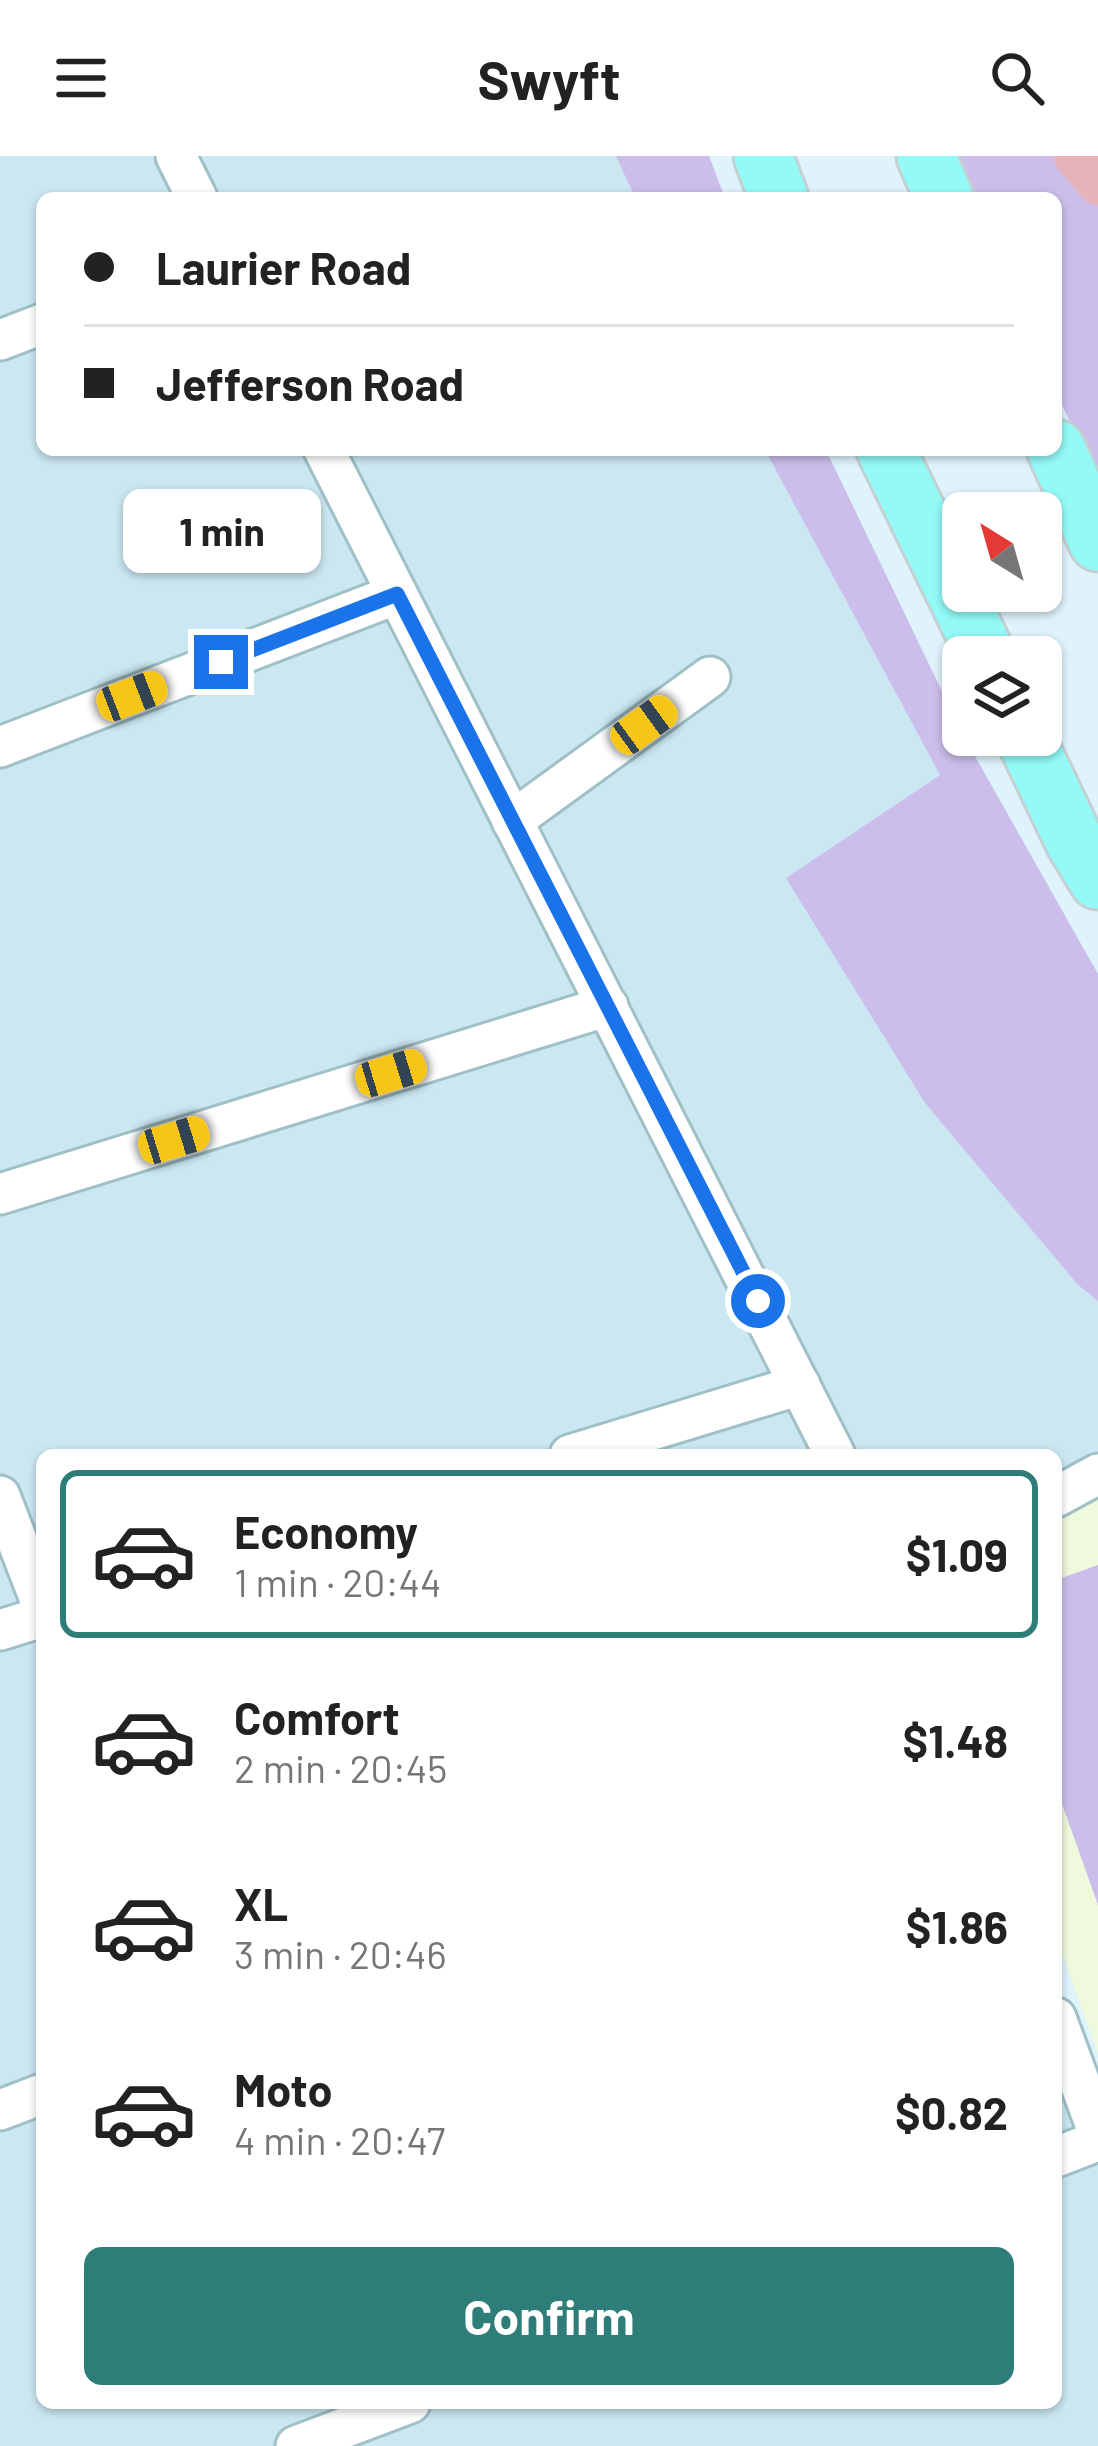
<!DOCTYPE html>
<meta charset="utf-8">
<style>
:root{--surface:#fff;--page:#f2f2f2;--text:#222;--muted:#767676;--line:#e0e0e0;--accent:#2f7d78}
body{margin:0;font-family:Barlow,sans-serif;background:var(--page);color:var(--text);height:100vh;display:flex;flex-direction:column;font-size:45px;white-space:nowrap}
*{box-sizing:border-box;margin:0}
p{font-size:39px;color:var(--muted)}
.icon{flex:none;width:66px;height:66px;fill:none;stroke:currentColor;stroke-width:2;stroke-linecap:round;stroke-linejoin:round}
.map{position:relative;flex:1;overflow:hidden}
.details{position:absolute;left:36px;top:1293px;width:1026px;height:960px;display:flex;flex-direction:column;background:var(--surface);border-radius:18px;box-shadow:0 3px 9px #0004}
.details>*{flex:none}
.top-card{position:absolute;left:36px;top:36px;width:1026px;height:264px;border-radius:18px;box-shadow:0 3px 9px #0004;display:grid;align-content:center;height:264px;padding:0 48px;background:var(--surface)}
.needle{width:78px;rotate:323deg}
.tools{position:absolute;left:942px;top:336px;display:grid;gap:24px}
.tools a{display:grid;place-items:center;width:120px;height:120px;border-radius:18px;background:var(--surface);box-shadow:0 3px 9px #0004;font-size:60px}
.end{position:absolute;width:54px;height:54px;margin:-27px;border:15px solid #1a73e8;background:#fff;box-shadow:0 0 0 6px #fff}
.from{border-radius:50%}
.bubble{position:absolute;height:84px;border-radius:18px;background:var(--surface);box-shadow:0 3px 9px #0004;font-size:39px;font-weight:700;line-height:84px;text-align:center}
.car{position:absolute;width:36px;height:72px;margin:-36px -18px;border-radius:15px;box-shadow:0 0 9px 3px #0007;background:linear-gradient(#f5c518 24%,#345 0 40%,#f5c518 0 76%,#345 0 86%,#f5c518 0)}
.top-card b{display:flex;align-items:center;gap:42px;height:114px;font-size:45px}
.top-card b+b{border-top:3px solid var(--line)}
.top-card i{width:30px;height:30px;background:var(--text)}
ul{padding:21px 0 0;list-style:none}
li{display:flex;align-items:center;gap:36px;height:168px;margin:0 24px 18px;padding:0 24px;border:6px solid transparent;border-radius:18px}
li div{flex:1}
li b{display:block;font-size:45px}
li em{font-style:normal;font-weight:700}
li.selected{border-color:var(--accent)}
li>.icon{width:108px;height:108px;stroke-width:1.5}
.action{display:flex;gap:24px;margin-top:auto;padding:24px 48px}
.action a{flex:1;height:138px;border-radius:18px;background:var(--accent);color:#fff;font-size:48px;font-weight:700;line-height:138px;text-align:center}
header{display:flex;justify-content:space-between;align-items:center;height:156px;padding:0 48px;background:var(--surface);font-size:54px;font-weight:700}
.map>svg:first-child{display:block}
.residential{fill:#cbe7f2}
.education{fill:#eff9dc}
.green{fill:#cbbeea}
.lines{fill:none;stroke-linecap:round;stroke-linejoin:round}
.canal{stroke:#e6b3ba;stroke-width:39}
.minor-casing{stroke:#9ec0c6;stroke-width:45}
.highway-casing{stroke:#c4d1d3;stroke-width:63}
.minor{stroke:#fff;stroke-width:39}
.highway{stroke:#93faf8;stroke-width:57}
.route{stroke:#1a73e8;stroke-width:15}
</style>
<header><svg class="icon" aria-label="menu" viewBox="0 0 24 24"><path d="M4 6h16M4 12h16M4 18h16"/></svg>Swyft<svg class="icon" aria-label="search" viewBox="0 0 24 24"><circle cx="10" cy="10" r="6"/><path d="M15 15l6 6"/></svg></header>
<div class="map">
<svg width="1098" height="2290" viewBox="0 0 1098 2290">
<rect width="100%" height="100%" fill="#dff3fd"/>
<path class="residential" d="M0 0H616L635 42H42V294H765L940 619 787 722 925 947 1078 1129 1098 1145V1318L1056 1341V1299H42V2247H1056V1862L1098 1976V2290H0Z"/>
<path class="education" d="M1098 1336V1898L1056 1780V1360Z"/>
<g class="green">
<path d="M616 0H709L725 42H635Z"/>
<path d="M960 0H1098V326L1056 236V42H976Z"/>
<path d="M765 294H826L963 579 1098 818V1145L1078 1129 925 947 786 722 940 619Z"/>
<path d="M1098 1409V1749L1056 1631V1424Z"/>
</g>
<g class="lines">
<path class="canal" d="M1073 0 1098 30"/>
<defs>
<g id="minor">
<path d="M176 0 197 42"/>
<path d="M0 184 42 168"/>
<path d="M324 294 835 1299"/>
<path d="M0 591 397 438"/>
<path d="M512 665 710 521"/>
<path d="M0 1038 608 850"/>
<path d="M570 1299 800 1229"/>
<path d="M0 1340 42 1449"/>
<path d="M1056 1341 1098 1318"/>
<path d="M0 1474 42 1461"/>
<path d="M1056 1862 1098 1976"/>
<path d="M0 1954 42 1938"/>
<path d="M1056 2001 1098 1985"/>
<path d="M296 2290 410 2247"/>
</g>
<g id="highway">
<path d="M763 0 779 42"/>
<path d="M926 0 944 42"/>
<path d="M1056 293 1098 386"/>
<path d="M886 294 987 501"/>
<path d="M1024 579 1075 686 1098 724"/>
</g>
</defs>
<use href="#minor" class="minor-casing"/>
<use href="#highway" class="highway-casing"/>
<use href="#minor" class="minor"/>
<use href="#highway" class="highway"/>
</g>
<g class="lines">
<path class="route" d="M221 506 397 438 758 1145"/>
</g>
</svg>
<div class="tools">
<a><svg class="needle" viewBox="-14 -14 28 28"><path d="M0-13l5 13h-10z" fill="#e53935"/><path d="M0 13l5-13h-10z" fill="#767676"/></svg></a>
<a><svg class="icon" aria-label="layers" viewBox="0 0 24 24"><path d="M12 4l9 5-9 5-9-5zM3 14l9 5 9-5"/></svg></a>
</div>
<i class="end from" style="left:758px;top:1145px"></i>
<i class="end" style="left:221px;top:506px"></i>
<div class="bubble" style="left:123px;top:333px;width:198px">1 min</div>
<i class="car" style="left:132px;top:540px;rotate:69deg"></i>
<i class="car" style="left:644px;top:569px;rotate:54deg"></i>
<i class="car" style="left:391px;top:917px;rotate:73deg"></i>
<i class="car" style="left:174px;top:984px;rotate:73deg"></i>
<div class="top-card">
<b><i class="from"></i>Laurier Road</b>
<b><i></i>Jefferson Road</b>
</div>
<section class="details">
<ul>
<li class="selected"><svg class="icon" aria-label="car" viewBox="0 0 24 24"><path d="M5 17H2v-5l4-1 3-4h7l3 4 3 1v5h-3M9 17h6M6 11h13"/><circle cx="7" cy="17" r="2"/><circle cx="17" cy="17" r="2"/></svg><div><b>Economy</b><p>1 min · 20:44</p></div><em>$1.09</em></li>
<li><svg class="icon" aria-label="car" viewBox="0 0 24 24"><path d="M5 17H2v-5l4-1 3-4h7l3 4 3 1v5h-3M9 17h6M6 11h13"/><circle cx="7" cy="17" r="2"/><circle cx="17" cy="17" r="2"/></svg><div><b>Comfort</b><p>2 min · 20:45</p></div><em>$1.48</em></li>
<li><svg class="icon" aria-label="car" viewBox="0 0 24 24"><path d="M5 17H2v-5l4-1 3-4h7l3 4 3 1v5h-3M9 17h6M6 11h13"/><circle cx="7" cy="17" r="2"/><circle cx="17" cy="17" r="2"/></svg><div><b>XL</b><p>3 min · 20:46</p></div><em>$1.86</em></li>
<li><svg class="icon" aria-label="car" viewBox="0 0 24 24"><path d="M5 17H2v-5l4-1 3-4h7l3 4 3 1v5h-3M9 17h6M6 11h13"/><circle cx="7" cy="17" r="2"/><circle cx="17" cy="17" r="2"/></svg><div><b>Moto</b><p>4 min · 20:47</p></div><em>$0.82</em></li>
</ul>
<div class="action"><a>Confirm</a></div>
</section>
</div>
